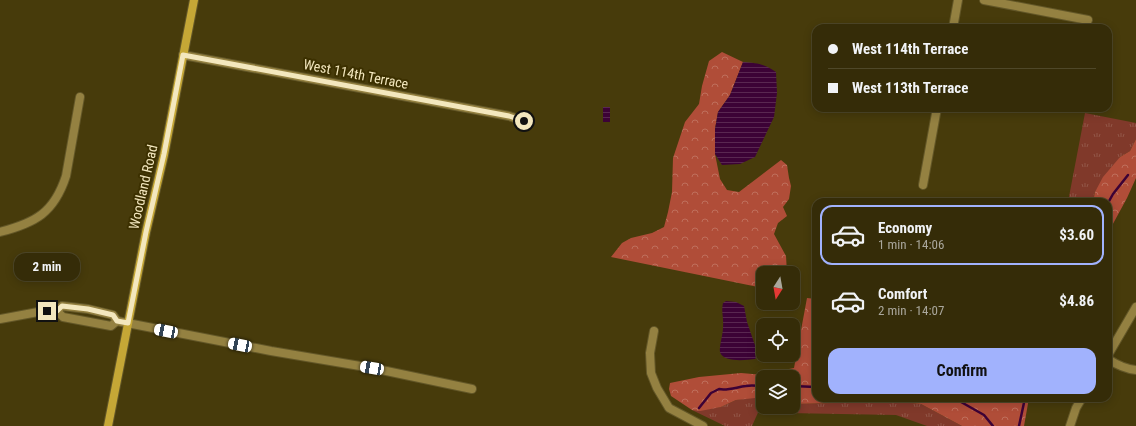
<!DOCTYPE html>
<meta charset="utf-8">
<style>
:root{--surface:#352c08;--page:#3d3412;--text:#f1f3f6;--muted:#aaa79c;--line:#4f4829;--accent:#a1b2fd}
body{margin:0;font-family:"Roboto Condensed",sans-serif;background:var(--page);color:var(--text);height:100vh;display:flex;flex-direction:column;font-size:15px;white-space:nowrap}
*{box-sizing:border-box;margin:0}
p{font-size:13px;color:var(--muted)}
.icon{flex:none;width:22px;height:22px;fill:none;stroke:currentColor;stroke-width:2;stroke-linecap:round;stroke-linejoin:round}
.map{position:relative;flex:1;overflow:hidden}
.sheet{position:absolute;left:812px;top:198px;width:300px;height:204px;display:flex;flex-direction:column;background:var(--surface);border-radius:12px;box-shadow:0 2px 10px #0003,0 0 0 1px var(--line)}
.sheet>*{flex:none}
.top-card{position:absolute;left:812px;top:24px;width:300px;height:88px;border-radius:12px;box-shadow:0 2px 10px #0003,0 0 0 1px var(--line);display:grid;align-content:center;height:88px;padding:0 16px;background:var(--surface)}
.needle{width:26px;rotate:191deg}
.tools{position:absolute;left:756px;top:266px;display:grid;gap:8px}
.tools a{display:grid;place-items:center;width:44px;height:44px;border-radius:8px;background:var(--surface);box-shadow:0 2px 10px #0003,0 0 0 1px var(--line);font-size:20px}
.end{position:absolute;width:18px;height:18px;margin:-9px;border:5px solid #f3e7be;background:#111;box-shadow:0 0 0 2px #111}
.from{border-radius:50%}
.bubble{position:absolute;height:28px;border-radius:12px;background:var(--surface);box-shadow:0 2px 10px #0003,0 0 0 1px var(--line);font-size:13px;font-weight:700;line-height:28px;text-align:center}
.car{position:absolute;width:12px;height:24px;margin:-12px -6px;border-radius:5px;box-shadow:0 0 3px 1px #0007;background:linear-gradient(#fff 24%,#345 0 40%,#fff 0 76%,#345 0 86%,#fff 0)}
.top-card b{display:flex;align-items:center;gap:14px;height:38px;font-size:15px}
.top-card b+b{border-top:1px solid var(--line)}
.top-card i{width:10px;height:10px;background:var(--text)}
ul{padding:7px 0 0;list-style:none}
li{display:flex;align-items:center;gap:12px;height:60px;margin:0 8px 6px;padding:0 8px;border:2px solid transparent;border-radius:12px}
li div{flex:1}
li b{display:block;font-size:15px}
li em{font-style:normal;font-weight:700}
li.active{border-color:var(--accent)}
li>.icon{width:36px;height:36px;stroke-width:1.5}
.primary-button{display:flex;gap:8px;margin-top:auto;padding:8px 16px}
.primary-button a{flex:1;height:46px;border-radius:12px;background:var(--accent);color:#111;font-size:16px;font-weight:700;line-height:46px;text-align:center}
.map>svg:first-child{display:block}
.grass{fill:url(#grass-tufts)}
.forest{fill:url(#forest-crowns)}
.water{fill:url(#water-rules)}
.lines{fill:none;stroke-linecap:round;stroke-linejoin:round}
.stream{stroke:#3c0236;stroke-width:2.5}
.minor-casing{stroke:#635728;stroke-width:10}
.secondary-casing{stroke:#635728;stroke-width:10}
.minor{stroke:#948141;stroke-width:8}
.secondary{stroke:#c5a736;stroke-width:8}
.route{stroke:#f3e7be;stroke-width:5}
.labels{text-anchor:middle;stroke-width:4;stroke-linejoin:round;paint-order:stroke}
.street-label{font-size:14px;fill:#f3e7be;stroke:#3c3000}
</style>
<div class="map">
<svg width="1136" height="426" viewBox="0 0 1136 426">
<defs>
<pattern id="grass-tufts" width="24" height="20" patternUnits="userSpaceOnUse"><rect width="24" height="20" fill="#80392a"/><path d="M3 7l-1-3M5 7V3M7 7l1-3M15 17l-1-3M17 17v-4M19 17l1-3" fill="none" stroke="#925647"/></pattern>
<pattern id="forest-crowns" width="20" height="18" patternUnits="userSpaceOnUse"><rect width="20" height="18" fill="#b04d38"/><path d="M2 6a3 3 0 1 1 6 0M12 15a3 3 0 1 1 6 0" fill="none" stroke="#bf6f5c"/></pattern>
<pattern id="water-rules" width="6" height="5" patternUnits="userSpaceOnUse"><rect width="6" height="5" fill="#3c0236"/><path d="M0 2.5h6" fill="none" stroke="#592751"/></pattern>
</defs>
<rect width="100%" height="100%" fill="#473b0b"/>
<g class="grass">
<path d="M1085 113 1136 123V139L1130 151 1120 157 1095 192 1093 202H1068Z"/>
<path d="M746 398H755L763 400V407H793V404L836 403 846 400 881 402 893 401 921 404 962 426H927L896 415 787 413 760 408 752 426H725L692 410 721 407 736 400Z"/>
</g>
<g class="forest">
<path d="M722 52 743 62 730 95 718 112 715 129V154L720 179 727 190 739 192 781 160 787 165 789 178 791 186 789 199 783 207 787 216 778 223 774 234 786 256 787 273H763V288L611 257 622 243 631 238 652 233 664 227 668 212 672 192 673 158 685 122 699 104 702 86 709 61Z"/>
<path d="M1136 139V178L1127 198 1108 233V202H1093L1095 192 1103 177 1120 157 1130 151Z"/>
<path d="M807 298 816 299V398H1029L1024 426H962L921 404 893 401 881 402 846 400 836 403 793 404V377H763V400L755 398 736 400 721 407 700 411 692 410 671 396 669 389 670 383 699 377 741 373 775 376 784 370 794 368Z"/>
</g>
<g class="water">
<path d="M743 62C758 63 764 64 776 72L777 93 774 117 755 157 740 164 722 165 715 154V129L718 112 730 95Z"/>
<rect x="603" y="107" width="7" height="15"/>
<path d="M726 301 736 302 744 306 747 322 758 354 755 359C747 360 723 363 720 352 719 347 723 334 723 328 724 318 721 312 723 303Z"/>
</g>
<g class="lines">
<g class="stream">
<path d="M1108 203 1113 194 1128 175"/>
<path d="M793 386 816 387"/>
<path d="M954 398 984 415 993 426"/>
<path d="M699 408 711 393 719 389C727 391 737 387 746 386 752 385 757 386 763 386"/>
<path d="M1019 426 1025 398"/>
</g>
<defs>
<g id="minor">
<path d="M984 0 1088 20"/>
<path d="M953 28 958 0"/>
<path d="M183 55 509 116 524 121"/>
<path d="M923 185 937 108"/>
<path d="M0 232C35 223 54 213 66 176L80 97"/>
<path d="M57 311 63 317 111 326 117 321"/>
<path d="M0 319 38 312 57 311 62 306 88 309 113 315 117 321"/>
<path d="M117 321 271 351 372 368 472 389"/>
<path d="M654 331 650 353 651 373 657 388 669 408 703 426"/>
<path d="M1108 355 1136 307"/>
<path d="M1108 359C1117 365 1126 369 1136 370"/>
<path d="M1070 426 1076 408 1082 398"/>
</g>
<path id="secondary" d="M108 426 146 232 164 155 194 0"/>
</defs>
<use href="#minor" class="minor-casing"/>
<use href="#secondary" class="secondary-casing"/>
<use href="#minor" class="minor"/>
<use href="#secondary" class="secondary"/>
</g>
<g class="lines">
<path class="route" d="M47 311H57L62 306 88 309 113 315 117 321 128 323 146 232 164 154 183 55 509 116 524 121"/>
</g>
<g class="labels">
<g class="street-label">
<text transform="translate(356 74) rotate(11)" y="5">West 114th Terrace</text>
<text transform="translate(143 187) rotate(-77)" y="5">Woodland Road</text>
</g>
</g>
</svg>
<div class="tools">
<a><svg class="needle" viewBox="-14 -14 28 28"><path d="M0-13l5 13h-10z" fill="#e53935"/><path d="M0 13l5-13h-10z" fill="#aaa79c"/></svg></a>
<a><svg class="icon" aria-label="locate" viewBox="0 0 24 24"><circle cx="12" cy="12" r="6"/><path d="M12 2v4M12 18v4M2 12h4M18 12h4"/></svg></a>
<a><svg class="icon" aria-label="layers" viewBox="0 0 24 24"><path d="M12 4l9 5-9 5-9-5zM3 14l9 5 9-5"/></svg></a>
</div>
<i class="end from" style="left:524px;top:121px"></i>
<i class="end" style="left:47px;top:311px"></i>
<div class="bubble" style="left:14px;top:253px;width:66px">2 min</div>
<i class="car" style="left:166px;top:331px;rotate:281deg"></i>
<i class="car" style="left:240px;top:345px;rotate:281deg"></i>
<i class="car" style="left:372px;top:368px;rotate:280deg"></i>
<div class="top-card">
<b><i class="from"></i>West 114th Terrace</b>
<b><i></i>West 113th Terrace</b>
</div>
<section class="sheet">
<ul>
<li class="active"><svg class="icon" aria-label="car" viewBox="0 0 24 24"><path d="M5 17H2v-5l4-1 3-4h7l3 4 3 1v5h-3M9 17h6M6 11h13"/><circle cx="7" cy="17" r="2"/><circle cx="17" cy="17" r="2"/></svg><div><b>Economy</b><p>1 min · 14:06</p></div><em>$3.60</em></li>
<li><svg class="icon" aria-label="car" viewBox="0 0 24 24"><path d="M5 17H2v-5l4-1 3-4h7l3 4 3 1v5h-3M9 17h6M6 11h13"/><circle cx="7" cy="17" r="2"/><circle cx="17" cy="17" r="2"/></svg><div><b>Comfort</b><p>2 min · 14:07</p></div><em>$4.86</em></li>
</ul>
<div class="primary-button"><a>Confirm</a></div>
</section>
</div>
